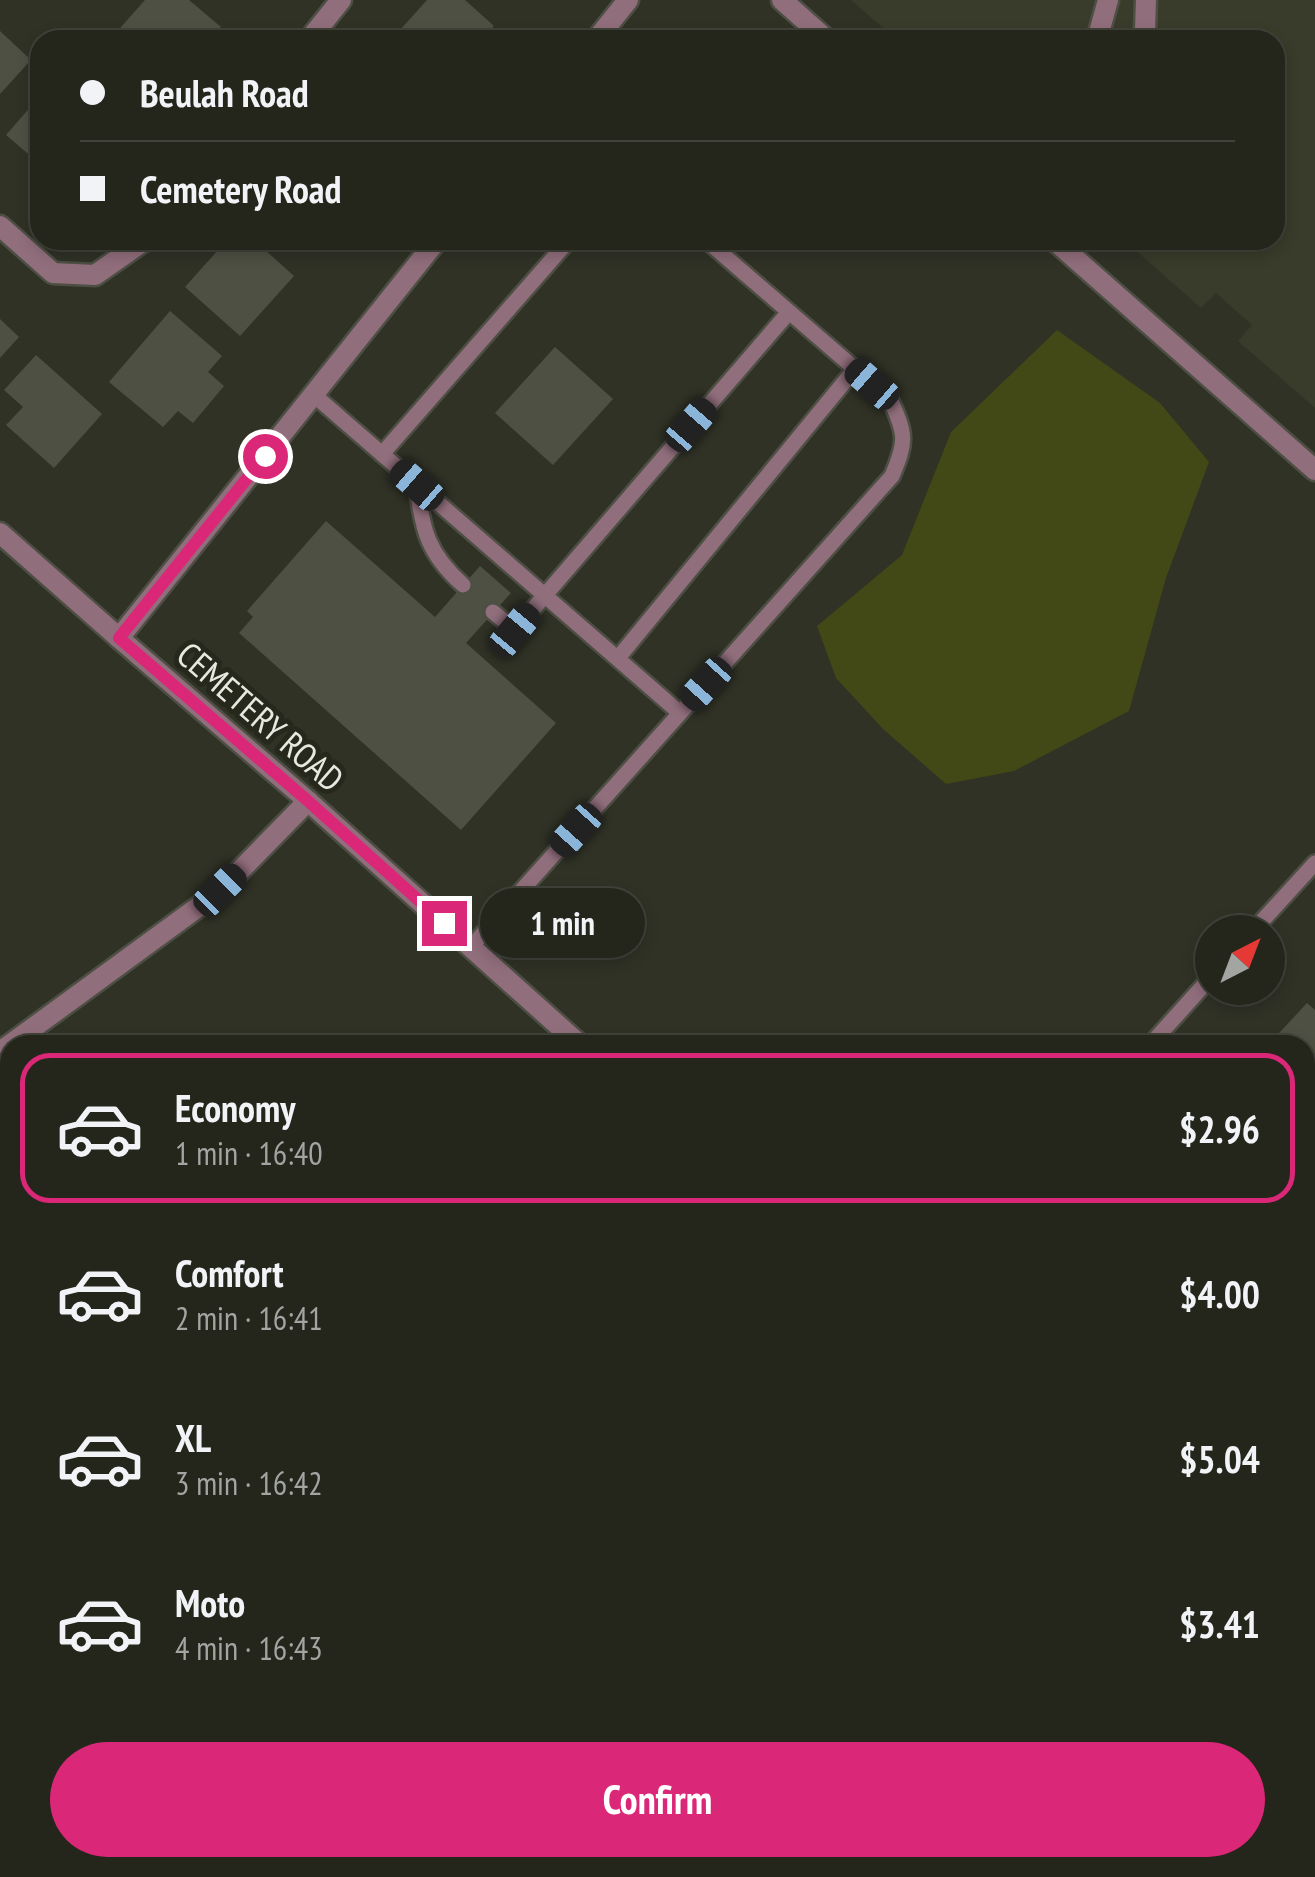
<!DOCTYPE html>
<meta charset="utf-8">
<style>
:root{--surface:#24261c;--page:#303229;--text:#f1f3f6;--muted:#a3a5a3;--line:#41433b;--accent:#db2777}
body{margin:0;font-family:"PT Sans Narrow",sans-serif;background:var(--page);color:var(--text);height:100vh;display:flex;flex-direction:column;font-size:38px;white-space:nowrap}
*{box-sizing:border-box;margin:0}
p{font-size:32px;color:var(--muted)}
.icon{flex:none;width:55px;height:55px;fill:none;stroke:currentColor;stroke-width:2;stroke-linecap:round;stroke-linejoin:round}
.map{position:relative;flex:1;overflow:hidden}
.panel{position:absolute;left:0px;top:1035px;width:1315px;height:842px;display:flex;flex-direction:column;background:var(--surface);border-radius:30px 30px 0 0;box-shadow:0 5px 15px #0003,0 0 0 2px var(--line)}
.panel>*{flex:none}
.guide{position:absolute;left:30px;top:30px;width:1255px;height:220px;border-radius:30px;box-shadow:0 5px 15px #0003,0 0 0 2px var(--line);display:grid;align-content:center;height:220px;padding:0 50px;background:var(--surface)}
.needle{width:65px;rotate:42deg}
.fabs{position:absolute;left:1195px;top:915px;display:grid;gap:20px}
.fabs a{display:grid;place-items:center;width:90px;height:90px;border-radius:50%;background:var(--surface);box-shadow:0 5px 15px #0003,0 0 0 2px var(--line);font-size:50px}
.end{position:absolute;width:45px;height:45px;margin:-22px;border:12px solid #db2777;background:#fff;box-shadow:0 0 0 5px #fff}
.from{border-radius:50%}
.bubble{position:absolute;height:70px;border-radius:35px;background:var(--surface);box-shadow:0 5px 15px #0003,0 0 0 2px var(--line);font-size:32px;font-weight:700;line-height:70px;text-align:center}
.car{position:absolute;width:30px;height:60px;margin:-30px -15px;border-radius:12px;box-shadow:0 0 8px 2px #0007;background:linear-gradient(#222 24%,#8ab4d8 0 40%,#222 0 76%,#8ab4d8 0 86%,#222 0)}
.guide b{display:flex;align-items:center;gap:35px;height:95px;font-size:38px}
.guide b+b{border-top:2px solid var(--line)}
.guide i{width:25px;height:25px;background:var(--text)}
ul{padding:18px 0 0;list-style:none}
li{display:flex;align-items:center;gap:30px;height:150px;margin:0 20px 15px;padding:0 30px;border:5px solid transparent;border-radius:30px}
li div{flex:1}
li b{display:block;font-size:38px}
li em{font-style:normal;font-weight:700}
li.selected{border-color:var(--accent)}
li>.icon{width:90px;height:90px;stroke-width:1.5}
.primary-button{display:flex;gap:20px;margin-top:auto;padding:20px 50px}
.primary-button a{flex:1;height:115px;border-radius:60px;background:var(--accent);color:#fff;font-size:40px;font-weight:700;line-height:115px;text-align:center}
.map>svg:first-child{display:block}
.built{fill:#393c2a}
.green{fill:#424816}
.water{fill:#656f17}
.building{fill:#4e5043}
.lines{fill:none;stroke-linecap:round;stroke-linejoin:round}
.service-casing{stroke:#4d4f44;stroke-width:20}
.minor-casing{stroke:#4d4f44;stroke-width:25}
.tertiary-casing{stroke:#4d4f44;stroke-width:25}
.service{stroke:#916e7c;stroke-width:15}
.minor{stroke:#916e7c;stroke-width:20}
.tertiary{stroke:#916e7c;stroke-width:20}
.route{stroke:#db2777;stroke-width:12}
.labels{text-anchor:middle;stroke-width:10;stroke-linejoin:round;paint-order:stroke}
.street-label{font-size:35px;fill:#e7e8e0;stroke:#26281c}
</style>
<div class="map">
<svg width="1315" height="1877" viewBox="0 0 1315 1877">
<rect width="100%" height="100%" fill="#303226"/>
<path class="built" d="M851 0H1315V408L1238 341 1252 325 1216 293 1201 308 1124 240H1275V40H897Z"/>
<g class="green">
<path d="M1057 330 1160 403 1209 462 1166 578 1129 711 1014 771 946 784 883 729 836 678 817 626 902 555 951 432Z"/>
<path d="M1305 1695 1315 1704V1877H798L788 1868H1305Z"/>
</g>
<path class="water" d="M573 1868H702L714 1877H572Z"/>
<g class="building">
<path d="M145 0H189L221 27 209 40H120L114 35Z"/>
<path d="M427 0H465L494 26 482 40H391Z"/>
<path d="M0 31 31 60 0 94Z"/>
<path d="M40 96V164L6 135Z"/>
<path d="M227 240H254L294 276 240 336 185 287Z"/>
<path d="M170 311 222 356 208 372 224 386 193 423 178 411 163 427 109 382Z"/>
<path d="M0 319 19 337 0 358Z"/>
<path d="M555 347 613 399 553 465 495 413Z"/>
<path d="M36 355 102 414 54 468 6 425 23 407 4 390Z"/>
<path d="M326 521 435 617 480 566 511 593 466 643 556 723 461 830 239 633 253 617 247 611Z"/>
<path d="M1307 1003 1315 1010V1117L1305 1108V1045H1268Z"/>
<path d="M1315 1495V1597L1305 1608V1506Z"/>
</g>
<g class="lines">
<defs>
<g id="service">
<path d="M314 395 680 713"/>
<path d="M382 454 569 240"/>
<path d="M417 485C422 530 428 554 463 585"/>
<path d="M493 612 515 630 789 312"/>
<path d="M618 658 855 369"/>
<path d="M1252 932 1315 863"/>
<path d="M471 947 892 476C907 441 906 434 890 399L706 240"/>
<path d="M1150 1045 1212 976"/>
</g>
<g id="minor">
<path d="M309 40 341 0"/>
<path d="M1097 40 1108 0"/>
<path d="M1141 40 1145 29 1146 0"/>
<path d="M0 226 53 273 95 275 145 240"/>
<path d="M119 638 308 801 580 1045"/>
<path d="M0 1052 220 891 308 801"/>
<path d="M1305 1292 1315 1280"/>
<path d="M1305 1373 1315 1382"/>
</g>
<g id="tertiary">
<path d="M782 0 827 40"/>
<path d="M596 40 628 0"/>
<path d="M1054 240 1315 470"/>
<path d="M0 533 119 638 437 240"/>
</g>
</defs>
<use href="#service" class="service-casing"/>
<use href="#minor" class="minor-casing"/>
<use href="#tertiary" class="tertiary-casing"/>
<use href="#service" class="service"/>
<use href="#minor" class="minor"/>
<use href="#tertiary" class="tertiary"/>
</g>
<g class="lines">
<path class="route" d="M265 456 119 638 308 801 444 923"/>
</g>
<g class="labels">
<g class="street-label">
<text transform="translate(260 717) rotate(41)" y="12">CEMETERY ROAD</text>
</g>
</g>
</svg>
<div class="fabs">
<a><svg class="needle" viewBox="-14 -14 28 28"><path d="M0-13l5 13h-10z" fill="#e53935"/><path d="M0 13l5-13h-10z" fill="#a3a5a3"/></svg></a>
</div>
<i class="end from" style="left:265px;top:456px"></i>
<i class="end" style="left:444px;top:923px"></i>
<div class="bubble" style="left:480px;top:888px;width:165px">1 min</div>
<i class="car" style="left:872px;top:384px;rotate:311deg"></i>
<i class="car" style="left:691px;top:425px;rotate:41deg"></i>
<i class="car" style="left:417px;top:485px;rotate:311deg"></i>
<i class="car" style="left:515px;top:630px;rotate:40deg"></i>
<i class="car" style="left:706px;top:684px;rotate:222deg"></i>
<i class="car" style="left:576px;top:830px;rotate:222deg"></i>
<i class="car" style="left:220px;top:890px;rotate:45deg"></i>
<div class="guide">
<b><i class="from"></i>Beulah Road</b>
<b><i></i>Cemetery Road</b>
</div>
<section class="panel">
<ul>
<li class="selected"><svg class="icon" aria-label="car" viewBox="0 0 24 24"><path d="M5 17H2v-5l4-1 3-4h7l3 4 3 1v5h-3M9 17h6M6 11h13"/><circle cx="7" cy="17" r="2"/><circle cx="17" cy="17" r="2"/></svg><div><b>Economy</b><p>1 min · 16:40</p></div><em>$2.96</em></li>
<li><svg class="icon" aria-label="car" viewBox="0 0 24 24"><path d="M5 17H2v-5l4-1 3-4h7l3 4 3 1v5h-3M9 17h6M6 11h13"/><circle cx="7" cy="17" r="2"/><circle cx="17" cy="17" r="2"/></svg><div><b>Comfort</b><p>2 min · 16:41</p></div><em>$4.00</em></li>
<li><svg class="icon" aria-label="car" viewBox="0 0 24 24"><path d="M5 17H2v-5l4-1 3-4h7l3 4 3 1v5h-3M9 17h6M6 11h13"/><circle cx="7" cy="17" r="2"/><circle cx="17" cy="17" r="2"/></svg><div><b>XL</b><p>3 min · 16:42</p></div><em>$5.04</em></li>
<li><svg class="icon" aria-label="car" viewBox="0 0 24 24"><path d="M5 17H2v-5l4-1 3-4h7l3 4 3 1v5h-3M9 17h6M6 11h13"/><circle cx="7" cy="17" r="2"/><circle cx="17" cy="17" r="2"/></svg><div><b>Moto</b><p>4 min · 16:43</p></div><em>$3.41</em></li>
</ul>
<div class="primary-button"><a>Confirm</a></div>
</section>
</div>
